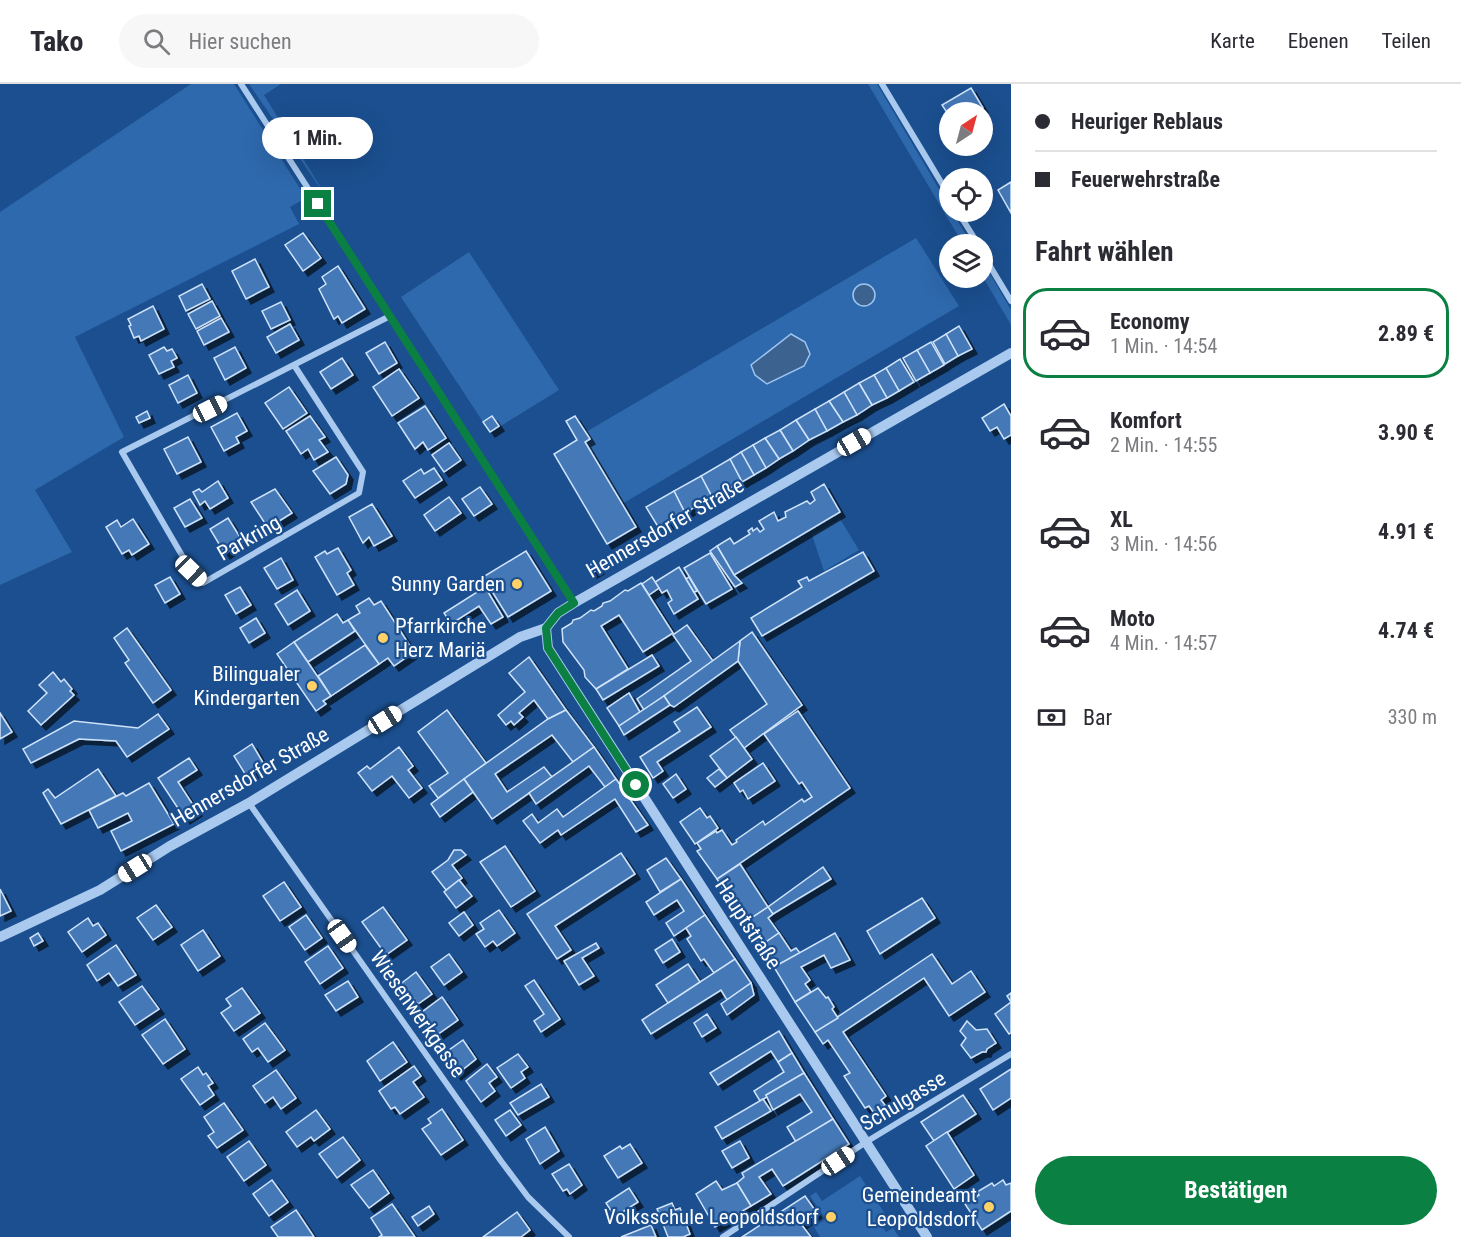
<!DOCTYPE html>
<html lang="de">
<meta charset="utf-8">
<style>
:root{--surface:#fff;--page:#f7f7f7;--text:#2b2b33;--muted:#7c7c81;--line:#e1e1e2;--accent:#0b8043}
body{margin:0;font-family:"Roboto Condensed",sans-serif;background:var(--page);color:var(--text);height:100vh;display:flex;flex-direction:column;font-size:22px;white-space:nowrap}
*{box-sizing:border-box;margin:0}
p{font-size:20px;color:var(--muted)}
.icon{flex:none;width:33px;height:33px;fill:none;stroke:currentColor;stroke-width:2;stroke-linecap:round;stroke-linejoin:round}
.map{position:relative;flex:1;overflow:hidden}
.details{display:flex;flex-direction:column;background:var(--surface);width:450px}
.details>*{flex:none}
.top-card{display:grid;align-content:center;height:132px;padding:0 24px;background:var(--surface)}
.needle{width:39px;rotate:36deg}
.tools{position:absolute;left:939px;top:18px;display:grid;gap:12px}
.tools a{display:grid;place-items:center;width:54px;height:54px;border-radius:50%;background:var(--surface);box-shadow:0 6px 24px #0002;font-size:30px}
.end{position:absolute;width:27px;height:27px;margin:-14px;border:8px solid #0b8043;background:#fff;box-shadow:0 0 0 3px #fff}
.from{border-radius:50%}
.bubble{position:absolute;height:42px;border-radius:21px;background:var(--surface);box-shadow:0 6px 24px #0002;font-size:20px;font-weight:700;line-height:42px;text-align:center}
.car{position:absolute;width:18px;height:36px;margin:-18px -9px;border-radius:8px;box-shadow:0 0 4px 2px #0007;background:linear-gradient(#fff 24%,#345 0 40%,#fff 0 76%,#345 0 86%,#fff 0)}
.top-card b{display:flex;align-items:center;gap:21px;height:57px;font-size:22px}
.top-card b+b{border-top:2px solid var(--line)}
.top-card i{width:15px;height:15px;background:var(--text)}
ul{padding:0;list-style:none}
li{display:flex;align-items:center;gap:18px;height:90px;margin:0 12px 9px;padding:0 12px;border:3px solid transparent;border-radius:24px}
li div{flex:1}
li b{display:block;font-size:22px}
li em{font-style:normal;font-weight:700}
li.selected{border-color:var(--accent)}
li>.icon{width:54px;height:54px;stroke-width:1.5}
h2{padding:0 24px;font-size:27px;line-height:72px}
.pay{display:flex;align-items:center;gap:15px;height:66px;padding:0 24px;font-size:22px}
.pay p{margin-inline-start:auto}
.action{display:flex;gap:12px;margin-top:auto;padding:12px 24px}
.action a{flex:1;height:69px;border-radius:36px;background:var(--accent);color:#fff;font-size:24px;font-weight:700;line-height:69px;text-align:center}
header{display:flex;align-items:center;gap:36px;box-sizing:border-box;height:84px;padding:0 30px;background:var(--surface);border-bottom:2px solid var(--line)}
header strong{font-size:28px}
nav{display:flex;gap:33px;margin-inline-start:auto;font-size:21px}
.search{width:420px;height:54px;background:var(--page);display:flex;align-items:center;gap:15px;box-sizing:border-box;padding:0 21px;border-radius:33px;color:var(--muted);font-size:22px}
main{display:flex;flex:1;min-height:0}
.map>svg:first-child{display:block}
.green{fill:#2e69ad}
.water{fill:#3c6290;stroke:#9cc4f0;stroke-width:1.5}
.building{fill:#4478b7;stroke:#cfe3fa;stroke-width:1.5;filter:url(#shadow)}
.lines{fill:none;stroke-linecap:round;stroke-linejoin:round}
.minor{stroke:#a9c9ee;stroke-width:6}
.tertiary{stroke:#a9c9ee;stroke-width:10}
.route{stroke:#0b8043;stroke-width:8}
.poi-dot{fill:#ffd166;stroke:#1b4f8f;stroke-width:2}
.labels{text-anchor:middle;stroke-width:4.5;stroke-linejoin:round;paint-order:stroke}
.street-label{font-size:21px;fill:#fff;stroke:#1b4f8f}
.poi-label{font-size:21px;fill:#fff;stroke:#1b4f8f;text-anchor:end}
</style>
<header>
<strong>Tako</strong>
<div class="search"><svg class="icon" aria-label="search" viewBox="0 0 24 24"><circle cx="10" cy="10" r="6"/><path d="M15 15l6 6"/></svg>Hier suchen</div>
<nav><a>Karte</a><a>Ebenen</a><a>Teilen</a></nav>
</header>
<main>
<div class="map">
<svg width="1011" height="1153" viewBox="0 0 1011 1153">
<defs>
<filter id="shadow"><feDropShadow dx="5" dy="5" stdDeviation="0" flood-color="#0009"/></filter>
</defs>
<rect width="100%" height="100%" fill="#1b4f8f"/>
<g class="green">
<path d="M191 0H234L306 114 290 123 299 140 75 253 124 353 35 406 72 468 0 501V128Z"/>
<path d="M249 0H281L264 11 329 117Z"/>
<path d="M868 0H877L949 122 950 128H952L972 160H963Z"/>
<path d="M916 154 959 222 622 420 585 358 590 355 586 348Z"/>
<path d="M469 168 559 306 499 343 492 332 483 338 401 213Z"/>
<path d="M983 178 1011 226V241L983 193Z"/>
<path d="M840 435 859 466 824 487 812 451Z"/>
<path d="M860 1092 887 1133 880 1139 886 1148 893 1144 899 1153H820L814 1143 826 1135 810 1112 816 1108 822 1117Z"/>
</g>
<g class="water">
<circle cx="864" cy="211" r="11"/>
<path d="M791 250 805 258 810 270 804 282 767 300 755 291 751 281Z"/>
</g>
<g class="building">
<path d="M971 4 983 24 976 28H950V33L942 21Z"/>
<path d="M1011 98V129L998 106Z"/>
<path d="M303 149 321 174 303 187 285 161Z"/>
<path d="M255 175 269 203 246 215 232 187Z"/>
<path d="M338 182 365 225 342 239 338 232 334 235 319 205 326 200 322 193Z"/>
<path d="M202 200 210 215 186 227 179 212Z"/>
<path d="M212 217 220 232 196 245 188 230Z"/>
<path d="M281 218 290 236 271 245 262 227Z"/>
<path d="M153 222 164 245 141 257 139 252 134 254 129 242 131 241 128 235Z"/>
<path d="M221 234 229 248 204 261 197 247Z"/>
<path d="M290 240 299 256 276 269 267 253Z"/>
<path d="M959 242 972 265 958 272 946 250Z"/>
<path d="M946 250 958 272 945 280 933 258Z"/>
<path d="M385 258 397 279 379 290 366 269Z"/>
<path d="M931 258 944 281 930 289 917 266Z"/>
<path d="M164 263 167 267 172 265 177 274 171 277 174 283 159 290 149 271Z"/>
<path d="M235 263 246 284 225 296 214 274Z"/>
<path d="M917 266 930 289 916 297 903 274Z"/>
<path d="M342 274 353 291 331 305 320 288Z"/>
<path d="M900 275 914 298 899 307 886 284Z"/>
<path d="M886 284 899 307 887 314 874 291Z"/>
<path d="M399 285 419 314 392 332 373 303Z"/>
<path d="M188 291 197 309 178 319 169 301Z"/>
<path d="M874 291 887 314 872 321 859 299Z"/>
<path d="M859 299 872 321 857 331 844 308Z"/>
<path d="M289 303 307 329 283 345 265 319Z"/>
<path d="M844 308 857 331 843 338 829 317Z"/>
<path d="M829 317 843 338 827 347 815 325Z"/>
<path d="M1004 320 1011 332V351L1004 355 997 343 990 347 982 334Z"/>
<path d="M425 322 446 354 428 366 423 358 415 365 398 339Z"/>
<path d="M815 325 827 347 809 356 796 336Z"/>
<path d="M147 327 150 334 139 339 136 333Z"/>
<path d="M237 329 247 347 236 353 239 359 224 367 211 343Z"/>
<path d="M310 332 325 353 319 356 328 368 314 376 308 365 301 370 286 347Z"/>
<path d="M492 332 499 342 490 348 483 338Z"/>
<path d="M575 332 590 355 585 358 636 443 607 460 554 370 577 356 566 337Z"/>
<path d="M796 336 809 356 793 367 780 346Z"/>
<path d="M780 346 793 367 779 375 765 354Z"/>
<path d="M188 353 201 378 177 390 164 365Z"/>
<path d="M765 354 779 375 766 384 753 361Z"/>
<path d="M449 359 461 376 444 388 432 371Z"/>
<path d="M753 361 766 384 754 391 741 368Z"/>
<path d="M741 368 754 391 742 398 730 375Z"/>
<path d="M336 373 348 391 346 400 330 410 313 387Z"/>
<path d="M730 375 742 398 712 413 701 392Z"/>
<path d="M434 384 442 396 415 414 403 397 421 385 424 390Z"/>
<path d="M701 392 712 413 685 429 674 407Z"/>
<path d="M218 397 228 414 210 425 205 417 200 421 193 408 199 405 202 408Z"/>
<path d="M824 400 840 428 734 491 717 462 730 454 734 460 750 450 748 447 752 444 753 447 757 444 760 448 764 445 759 437 774 428 778 437 786 433 785 428 807 417 810 420 815 416 811 408Z"/>
<path d="M480 403 492 420 474 432 462 415Z"/>
<path d="M275 405 292 429 268 444 251 418Z"/>
<path d="M674 407 685 429 660 446 646 423Z"/>
<path d="M449 413 461 429 435 447 424 431Z"/>
<path d="M190 415 202 434 185 443 174 424Z"/>
<path d="M372 420 392 452 374 462 369 453 363 459 349 433Z"/>
<path d="M228 434 243 458 225 470 210 445Z"/>
<path d="M133 435 149 460 132 471 129 466 122 470 106 443 117 436 121 443Z"/>
<path d="M717 462 734 491 742 499 735 503 710 467Z"/>
<path d="M338 464 351 486 347 489 354 501 337 511 315 473 325 467 327 470Z"/>
<path d="M526 467 551 507 508 533 483 493Z"/>
<path d="M863 468 874 487 762 552 751 534 802 503 798 497 807 493 809 497Z"/>
<path d="M710 469 732 505 706 520 684 484Z"/>
<path d="M281 474 293 496 277 505 264 484Z"/>
<path d="M595 478 599 485 592 489 588 482Z"/>
<path d="M679 483 698 515 674 530 668 519 672 516 667 506 662 509 655 498Z"/>
<path d="M170 493 180 510 165 519 155 501Z"/>
<path d="M652 493 659 504 649 511 642 500Z"/>
<path d="M689 493 697 507 694 508 686 495Z"/>
<path d="M641 499 673 549 643 568 619 531 601 542 628 585 596 605 585 593 584 586 563 558 562 545 572 539 573 536 580 534 591 526 594 527 602 522 603 519 610 517 625 506 628 507Z"/>
<path d="M240 503 251 521 236 530 225 511Z"/>
<path d="M485 503 503 533 491 540 479 522 451 540 444 529Z"/>
<path d="M297 506 310 527 288 541 275 520Z"/>
<path d="M369 514 374 521 381 517 414 568 394 582 388 574 379 580 348 536 360 529 356 522Z"/>
<path d="M337 530 343 539 348 536 355 547 308 578 294 558Z"/>
<path d="M256 534 265 549 249 559 240 544Z"/>
<path d="M687 541 713 577 644 626 637 615 691 577 673 551Z"/>
<path d="M127 544 171 606 153 619 125 579 129 576 114 554Z"/>
<path d="M752 548 802 621 744 664 730 646 767 620 738 577 740 557Z"/>
<path d="M740 557 738 577 674 623 670 621 664 612Z"/>
<path d="M294 558 331 612 323 617 326 620 316 627 277 570Z"/>
<path d="M365 561 379 580 331 612 318 592Z"/>
<path d="M652 571 659 582 603 616 596 605Z"/>
<path d="M529 573 566 626 548 635 534 616 519 629 523 633 514 641 511 637 506 641 498 631 525 608 509 589Z"/>
<path d="M53 588 61 598 64 595 72 605 70 607 74 611 41 641 28 627 47 609 39 601Z"/>
<path d="M629 609 640 628 619 642 607 624Z"/>
<path d="M664 612 670 621 624 651 619 642Z"/>
<path d="M697 623 711 643 657 678 663 687 653 694 640 673 680 647 674 638Z"/>
<path d="M447 626 486 679 438 714 429 702 448 689 418 648Z"/>
<path d="M566 626 594 663 573 678 552 651 495 690 507 708 544 683 552 693 492 735 464 695 548 635Z"/>
<path d="M798 627 850 704 717 795 697 767 701 765 697 759 716 747 717 749 722 746 732 761 737 758 736 756 763 737 765 741 802 715 804 718 812 713 802 698 799 700 764 650Z"/>
<path d="M0 629 12 648 0 655Z"/>
<path d="M158 630 169 645 127 673 116 657 79 655 31 679 23 665 74 637 138 644Z"/>
<path d="M736 653 752 675 727 694 710 672Z"/>
<path d="M252 660 265 682 247 693 234 672Z"/>
<path d="M399 663 413 682 408 686 422 704 409 714 392 692 372 707 358 689 367 682 370 685Z"/>
<path d="M594 663 616 695 605 703 589 682 536 720 529 709Z"/>
<path d="M189 674 197 686 178 698 197 727 185 735 158 694Z"/>
<path d="M763 679 775 697 748 715 743 706 740 708 734 699Z"/>
<path d="M98 685 116 712 61 740 43 709 48 705 55 714Z"/>
<path d="M719 685 727 694 715 703 707 694Z"/>
<path d="M676 690 686 705 673 714 663 700Z"/>
<path d="M464 695 473 708 440 733 431 720Z"/>
<path d="M616 695 648 741 636 748 615 715 561 751 558 746 540 759 523 737 532 730 538 739 557 725 563 733Z"/>
<path d="M149 699 174 740 121 767 111 747 132 737 128 729 98 744 89 726 123 709 126 712Z"/>
<path d="M700 724 707 734 710 732 718 744 695 760 680 738Z"/>
<path d="M505 762 535 807 511 823 480 778Z"/>
<path d="M454 766H461L466 771 452 781 462 794 446 806 432 788 448 776Z"/>
<path d="M621 769 635 790 555 842 571 866 557 875 527 830Z"/>
<path d="M666 774 681 795 660 808 647 786Z"/>
<path d="M740 780 768 823 744 839 717 795Z"/>
<path d="M823 783 831 795 773 830 768 823Z"/>
<path d="M681 795 705 831 674 852 666 839 684 827 677 816 654 831 646 818Z"/>
<path d="M459 796 472 812 456 824 444 808Z"/>
<path d="M284 798 301 823 280 837 263 812Z"/>
<path d="M0 805 11 827 0 832Z"/>
<path d="M922 814 935 834 880 870 867 847Z"/>
<path d="M156 821 172 843 153 856 137 834Z"/>
<path d="M383 823 407 856 386 871 362 838Z"/>
<path d="M768 823 773 830 768 834 779 849 760 862 744 839Z"/>
<path d="M499 826 515 849 497 862 493 857 485 863 476 850 484 845 480 839Z"/>
<path d="M464 828 473 841 459 852 449 839Z"/>
<path d="M306 831 322 854 305 866 289 843Z"/>
<path d="M705 831 735 875 714 889 704 875 701 877 687 855 691 852 686 844Z"/>
<path d="M88 834 93 842 98 839 106 851 82 868 68 848Z"/>
<path d="M203 846 220 872 198 887 181 861Z"/>
<path d="M38 849 43 857 34 862 30 854Z"/>
<path d="M779 849 791 867 796 864 800 869 774 883 760 862Z"/>
<path d="M835 849 850 876 831 884 824 871 801 883 810 896 805 900 811 908 795 918 774 883Z"/>
<path d="M672 855 680 868 663 879 655 866Z"/>
<path d="M596 859 599 864 582 874 594 892 579 901 564 877Z"/>
<path d="M116 861 136 891 118 902 109 889 97 897 87 881Z"/>
<path d="M328 862 343 884 320 900 305 878Z"/>
<path d="M449 870 462 888 444 901 431 883Z"/>
<path d="M932 870 952 900 971 887 985 908 949 932 924 894 843 948 886 1012 881 1016 885 1021 874 1029 869 1022 865 1024 844 992 850 989 828 956 823 960 815 948Z"/>
<path d="M735 875 751 899 727 916 721 906 651 950 642 936Z"/>
<path d="M688 880 700 898 668 919 656 901Z"/>
<path d="M416 888 432 910 418 920 414 915 409 918 398 902Z"/>
<path d="M534 896 560 935 541 948 534 937 544 930 525 902Z"/>
<path d="M348 897 358 913 336 927 325 911Z"/>
<path d="M751 899 754 911 727 931 721 920Z"/>
<path d="M142 902 159 925 135 941 119 918Z"/>
<path d="M242 904 260 929 234 947 221 929 231 922 226 915Z"/>
<path d="M818 904 826 914 828 913 834 923 832 925 838 934 815 948 795 918Z"/>
<path d="M1011 909V949L1009 950 995 930 1011 918 1007 912Z"/>
<path d="M442 913 458 936 434 953 418 931Z"/>
<path d="M707 930 716 944 702 953 694 939Z"/>
<path d="M165 935 185 965 163 980 142 951Z"/>
<path d="M967 937 976 946 987 945 996 959 987 965 986 968H982L971 974 961 961 966 954 960 947Z"/>
<path d="M265 939 285 966 268 978 258 964 252 968 243 955Z"/>
<path d="M779 947 792 969 778 978 771 967 718 1001 710 989Z"/>
<path d="M463 956 476 975 456 991 442 971Z"/>
<path d="M393 958 407 978 380 997 367 977Z"/>
<path d="M792 969 804 989 766 1011 767 1013 760 1017 754 1007 784 988 778 978Z"/>
<path d="M518 970 528 983 521 988 525 994 511 1004 497 984Z"/>
<path d="M487 980 497 993 489 999 495 1007 481 1018 466 997Z"/>
<path d="M414 982 421 992 413 998 424 1013 400 1030 395 1023 391 1025 379 1007Z"/>
<path d="M198 983 203 991 206 989 213 999 208 1002 214 1011 200 1021 181 995Z"/>
<path d="M1011 985V1014L993 1026 980 1005Z"/>
<path d="M276 986 296 1014 281 1025 273 1013 265 1019 253 1002Z"/>
<path d="M804 989 833 1035 796 1058 787 1043 812 1028 800 1010 773 1026 766 1011Z"/>
<path d="M541 1000 549 1013 518 1031 510 1019Z"/>
<path d="M963 1011 976 1030 934 1057 921 1038Z"/>
<path d="M763 1015 771 1027 722 1055 715 1043Z"/>
<path d="M224 1019 243 1046 217 1064 208 1052 214 1048 204 1033Z"/>
<path d="M442 1025 463 1056 441 1071 422 1045 431 1039 428 1035Z"/>
<path d="M316 1026 330 1045 314 1057 311 1053 297 1063 286 1048Z"/>
<path d="M510 1026 521 1041 506 1052 495 1036Z"/>
<path d="M833 1035 849 1060 783 1102 772 1085 759 1093 771 1110 751 1122 737 1099 744 1093 742 1089Z"/>
<path d="M545 1043 559 1067 540 1080 526 1055Z"/>
<path d="M947 1048 974 1091 954 1105 926 1062Z"/>
<path d="M343 1053 360 1076 337 1094 319 1070Z"/>
<path d="M249 1057 266 1081 244 1097 227 1073Z"/>
<path d="M740 1057 749 1074 732 1084 722 1067Z"/>
<path d="M630 1060 642 1079 618 1094 604 1072 620 1062 622 1065Z"/>
<path d="M569 1080 582 1101 570 1110 567 1105 563 1107 552 1090Z"/>
<path d="M373 1086 389 1109 369 1124 351 1101Z"/>
<path d="M272 1096 288 1118 269 1132 253 1110Z"/>
<path d="M1003 1096 1006 1101 1011 1099V1127L982 1146 965 1120 979 1111 977 1108 992 1099 994 1102Z"/>
<path d="M716 1097 722 1106 737 1099 751 1122 715 1143 696 1110Z"/>
<path d="M629 1104 638 1118 615 1133 606 1119Z"/>
<path d="M805 1112 817 1129 801 1140 811 1153H742Z"/>
<path d="M672 1119 675 1126 680 1124 690 1150 683 1153H668L657 1125Z"/>
<path d="M392 1120 415 1153H379L382 1151 371 1134Z"/>
<path d="M429 1122 434 1130 418 1142 412 1133Z"/>
<path d="M296 1126 314 1153H278L271 1143Z"/>
<path d="M517 1128 530 1146 521 1153H483Z"/>
<path d="M651 1141 656 1153H621Z"/>
</g>
<g class="lines">
<g class="minor">
<path d="M241 0 574 519"/>
<path d="M882 0 950 113"/>
<path d="M958 128 978 160"/>
<path d="M982 169 1011 217"/>
<path d="M294 281 363 388 359 409 203 499 191 487 122 368 390 232"/>
<path d="M249 719 501 1077 528 1113 569 1153"/>
<path d="M723 1153 866 1058 1011 970"/>
</g>
<g class="tertiary">
<path d="M546 544 548 564 927 1153"/>
<path d="M0 853 100 806 170 762 249 719 520 553 546 544 558 529 574 519 1011 269"/>
</g>
</g>
<g class="lines">
<path class="route" d="M318 120 574 519 558 529 546 544 548 564 636 701"/>
</g>
<g class="poi-dot">
<circle cx="517" cy="500" r="6"/>
<circle cx="383" cy="554" r="6"/>
<circle cx="312" cy="602" r="6"/>
<circle cx="989" cy="1123" r="6"/>
<circle cx="831" cy="1133" r="6"/>
</g>
<g class="labels">
<g class="street-label">
<text transform="translate(665 444) rotate(-30)" y="7">Hennersdorfer Straße</text>
<text transform="translate(249 454) rotate(-30)" y="7">Parkring</text>
<text transform="translate(250 693) rotate(-30)" y="7">Hennersdorfer Straße</text>
<text transform="translate(748 840) rotate(57)" y="7">Hauptstraße</text>
<text transform="translate(418 930) rotate(55)" y="7">Wiesenwerkgasse</text>
<text transform="translate(903 1017) rotate(-31)" y="7">Schulgasse</text>
</g>
<g class="poi-label">
<text x="505" y="507">Sunny Garden</text>
<text x="395" y="549" text-anchor="start">Pfarrkirche<tspan x="395" dy="24">Herz Mariä</tspan></text>
<text x="300" y="597">Bilingualer<tspan x="300" dy="24">Kindergarten</tspan></text>
<text x="977" y="1118">Gemeindeamt<tspan x="977" dy="24">Leopoldsdorf</tspan></text>
<text x="819" y="1140">Volksschule Leopoldsdorf</text>
</g>
</g>
</svg>
<div class="tools">
<a><svg class="needle" viewBox="-14 -14 28 28"><path d="M0-13l5 13h-10z" fill="#e53935"/><path d="M0 13l5-13h-10z" fill="#7c7c81"/></svg></a>
<a><svg class="icon" aria-label="locate" viewBox="0 0 24 24"><circle cx="12" cy="12" r="6"/><path d="M12 2v4M12 18v4M2 12h4M18 12h4"/></svg></a>
<a><svg class="icon" aria-label="layers" viewBox="0 0 24 24"><path d="M12 4l9 5-9 5-9-5zM3 14l9 5 9-5"/></svg></a>
</div>
<i class="end from" style="left:636px;top:701px"></i>
<i class="end" style="left:318px;top:120px"></i>
<div class="bubble" style="left:262px;top:33px;width:111px">1 Min.</div>
<i class="car" style="left:210px;top:325px;rotate:63deg"></i>
<i class="car" style="left:854px;top:358px;rotate:60deg"></i>
<i class="car" style="left:191px;top:487px;rotate:134deg"></i>
<i class="car" style="left:385px;top:636px;rotate:58deg"></i>
<i class="car" style="left:135px;top:784px;rotate:238deg"></i>
<i class="car" style="left:342px;top:852px;rotate:145deg"></i>
<i class="car" style="left:838px;top:1077px;rotate:56deg"></i>
</div>
<section class="details">
<div class="top-card">
<b><i class="from"></i>Heuriger Reblaus</b>
<b><i></i>Feuerwehrstraße</b>
</div>
<h2>Fahrt wählen</h2>
<ul>
<li class="selected"><svg class="icon" aria-label="car" viewBox="0 0 24 24"><path d="M5 17H2v-5l4-1 3-4h7l3 4 3 1v5h-3M9 17h6M6 11h13"/><circle cx="7" cy="17" r="2"/><circle cx="17" cy="17" r="2"/></svg><div><b>Economy</b><p>1 Min. · 14:54</p></div><em>2.89 €</em></li>
<li><svg class="icon" aria-label="car" viewBox="0 0 24 24"><path d="M5 17H2v-5l4-1 3-4h7l3 4 3 1v5h-3M9 17h6M6 11h13"/><circle cx="7" cy="17" r="2"/><circle cx="17" cy="17" r="2"/></svg><div><b>Komfort</b><p>2 Min. · 14:55</p></div><em>3.90 €</em></li>
<li><svg class="icon" aria-label="car" viewBox="0 0 24 24"><path d="M5 17H2v-5l4-1 3-4h7l3 4 3 1v5h-3M9 17h6M6 11h13"/><circle cx="7" cy="17" r="2"/><circle cx="17" cy="17" r="2"/></svg><div><b>XL</b><p>3 Min. · 14:56</p></div><em>4.91 €</em></li>
<li><svg class="icon" aria-label="car" viewBox="0 0 24 24"><path d="M5 17H2v-5l4-1 3-4h7l3 4 3 1v5h-3M9 17h6M6 11h13"/><circle cx="7" cy="17" r="2"/><circle cx="17" cy="17" r="2"/></svg><div><b>Moto</b><p>4 Min. · 14:57</p></div><em>4.74 €</em></li>
</ul>
<div class="pay"><svg class="icon" aria-label="cash" viewBox="0 0 24 24"><path d="M3 7h18v10H3z"/><circle cx="12" cy="12" r="2"/></svg>Bar<p>330 m</p></div>
<div class="action"><a>Bestätigen</a></div>
</section>
</main>
